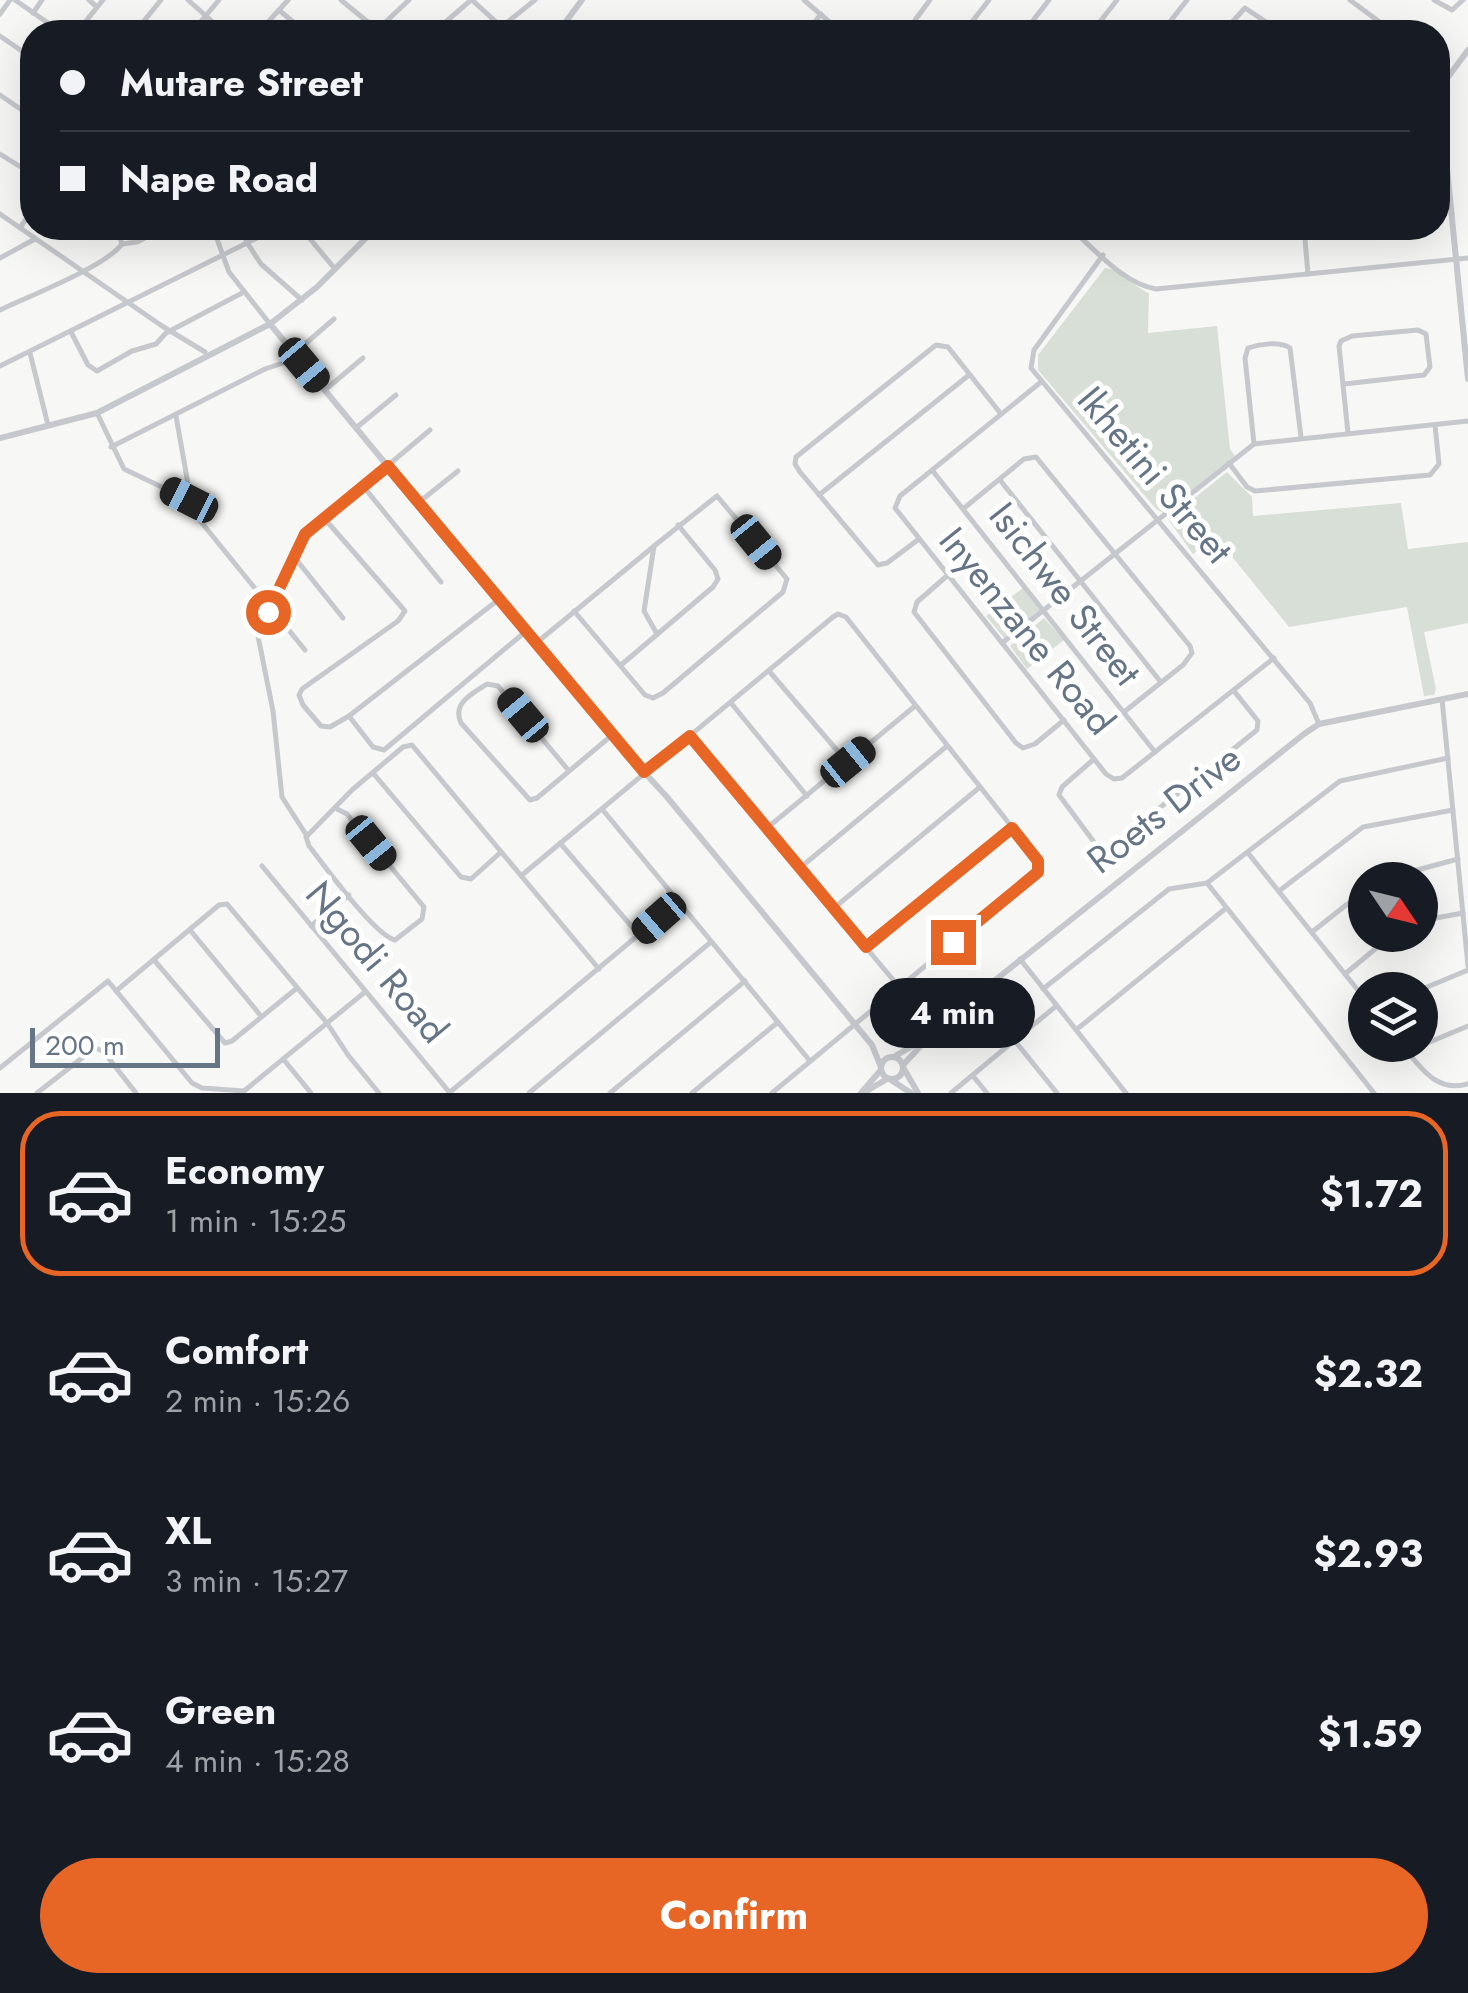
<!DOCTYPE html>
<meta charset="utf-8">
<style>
:root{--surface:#171b24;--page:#20242c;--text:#f1f3f6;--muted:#9ea1a6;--line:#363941;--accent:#e76625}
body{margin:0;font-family:Jost,sans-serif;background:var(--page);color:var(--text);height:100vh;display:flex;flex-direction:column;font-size:38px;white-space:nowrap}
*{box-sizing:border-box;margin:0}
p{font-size:32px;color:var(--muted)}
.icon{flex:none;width:55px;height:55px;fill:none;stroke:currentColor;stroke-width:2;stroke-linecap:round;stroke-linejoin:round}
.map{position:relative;height:1093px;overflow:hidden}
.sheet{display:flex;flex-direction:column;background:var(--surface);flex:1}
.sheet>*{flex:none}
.hud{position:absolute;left:20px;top:20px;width:1430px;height:220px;border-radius:40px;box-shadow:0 10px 40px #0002;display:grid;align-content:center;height:220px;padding:0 40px;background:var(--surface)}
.needle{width:65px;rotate:125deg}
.tools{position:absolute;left:1348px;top:862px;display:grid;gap:20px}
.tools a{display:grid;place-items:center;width:90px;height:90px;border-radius:50%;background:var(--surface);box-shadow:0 10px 40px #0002;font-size:50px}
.scale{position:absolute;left:30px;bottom:25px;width:190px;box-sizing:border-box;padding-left:10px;border:5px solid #667586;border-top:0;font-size:28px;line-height:35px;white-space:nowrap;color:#667586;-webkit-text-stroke:8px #fff;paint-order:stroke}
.end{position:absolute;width:45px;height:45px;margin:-22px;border:12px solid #e76625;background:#fff;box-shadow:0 0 0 5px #fff}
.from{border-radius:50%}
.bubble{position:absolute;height:70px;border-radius:35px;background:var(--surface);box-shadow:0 10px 40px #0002;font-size:32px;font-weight:700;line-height:70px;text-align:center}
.car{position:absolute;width:30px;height:60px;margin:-30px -15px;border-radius:12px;box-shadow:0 0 8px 2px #0007;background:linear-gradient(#222 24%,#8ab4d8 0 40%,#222 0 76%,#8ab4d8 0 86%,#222 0)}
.hud b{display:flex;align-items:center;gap:35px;height:95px;font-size:38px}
.hud b+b{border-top:2px solid var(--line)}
.hud i{width:25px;height:25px;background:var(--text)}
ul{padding:18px 0 0;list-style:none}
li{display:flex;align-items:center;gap:30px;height:165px;margin:0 20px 15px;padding:0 20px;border:5px solid transparent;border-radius:40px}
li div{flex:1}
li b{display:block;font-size:38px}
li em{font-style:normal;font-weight:700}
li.active{border-color:var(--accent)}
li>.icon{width:90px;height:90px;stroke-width:1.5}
.cta{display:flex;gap:20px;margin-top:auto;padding:20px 40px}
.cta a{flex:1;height:115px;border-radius:60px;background:var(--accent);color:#fff;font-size:40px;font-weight:700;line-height:115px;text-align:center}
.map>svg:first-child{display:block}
.green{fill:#d8dfd6}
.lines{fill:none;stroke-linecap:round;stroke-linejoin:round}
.minor{stroke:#c5c8cc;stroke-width:5}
.tertiary{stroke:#c5c8cc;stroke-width:6}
.route{stroke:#e76625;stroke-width:12}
.labels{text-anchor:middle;stroke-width:10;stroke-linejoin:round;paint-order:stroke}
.street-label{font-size:38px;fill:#667586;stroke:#fff}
</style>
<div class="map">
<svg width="1468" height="1093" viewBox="0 0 1468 1093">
<rect width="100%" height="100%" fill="#f7f8f5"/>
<g class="green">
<path d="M1105 268C1120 269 1134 287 1149 293L1148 333 1217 326 1230 449 1235 456 1163 513 1156 509 1038 370V355Z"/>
<path d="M1227 472 1252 497 1253 516 1401 503 1408 549 1468 542V623L1424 632 1436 689 1434 695 1424 696 1407 607 1289 627 1216 537 1193 554 1168 519Z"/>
<path d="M1023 588 1040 611 1004 638 986 616Z"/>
<path d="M1044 618 1064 640 1027 669 1010 646Z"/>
</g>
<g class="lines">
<g class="minor">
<path d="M15 0 61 32"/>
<path d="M89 0 97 7"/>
<path d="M188 0 224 32"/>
<path d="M341 0 380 32"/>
<path d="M472 0 507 32"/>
<path d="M804 0 841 32"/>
<path d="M1350 0 1393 32"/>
<path d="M1434 0 1452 10 1463 0"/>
<path d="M279 10 305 32"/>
<path d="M33 13 42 0"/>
<path d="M0 14 10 0"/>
<path d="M377 30 409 0"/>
<path d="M77 32 103 0"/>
<path d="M135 32 161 0"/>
<path d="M192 32 219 0"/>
<path d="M259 32 288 0"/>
<path d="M434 32 471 0"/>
<path d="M495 32 535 0"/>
<path d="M807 32 821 14"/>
<path d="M918 32 915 20 930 0"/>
<path d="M964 32 989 0"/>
<path d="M1024 32 1049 0"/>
<path d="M1092 32 1117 0"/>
<path d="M1162 32 1187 0"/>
<path d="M1223 32 1245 8 1281 32"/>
<path d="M0 36 32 58"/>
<path d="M1438 66 1449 75"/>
<path d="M0 95 32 117"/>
<path d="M0 154 32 174"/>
<path d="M0 214 162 326 205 352"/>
<path d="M20 228 32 210"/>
<path d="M117 228 122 244"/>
<path d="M213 228 229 272 270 324"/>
<path d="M301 228 335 269"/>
<path d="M1070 228C1094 248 1123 284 1156 289L1468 258"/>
<path d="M1304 228 1308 274"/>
<path d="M246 241 261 264 302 300"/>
<path d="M1103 255 1034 350 1031 368 1310 703 1319 724"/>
<path d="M0 258 35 239"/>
<path d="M0 310C29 296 105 267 122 244L137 242 164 228"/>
<path d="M71 332 88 365 97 371 132 351 156 344 166 333 244 292"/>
<path d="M30 353 48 425"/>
<path d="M0 366 277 228"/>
<path d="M1041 382 900 496 895 508 1106 774 1114 779 1122 778 1274 658"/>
<path d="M1344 384 1424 375 1430 367 1426 334 1418 330 1352 336 1341 341 1339 346 1348 433"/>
<path d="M325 390 363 358"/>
<path d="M97 413 124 469 189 500"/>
<path d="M176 416 193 512 305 650"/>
<path d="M356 428 396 395"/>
<path d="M1254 444 1245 358 1248 348C1260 344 1280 341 1290 348L1301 437"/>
<path d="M111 447 265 369 283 363 334 319"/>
<path d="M1229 463 1247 487 1255 491 1430 475 1439 464 1435 425"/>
<path d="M932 470 1155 752"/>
<path d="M1000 480 1160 681"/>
<path d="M363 486 441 582"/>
<path d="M819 495 969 375"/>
<path d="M418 503 458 471"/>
<path d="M963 509 1024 459 1036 457 1190 646 1192 653 1183 665 1124 712"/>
<path d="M324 518 405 611 398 621 302 689 299 695 303 705 321 726 330 727 349 716 498 600"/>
<path d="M919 539 887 563 878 565 800 472 795 464 796 457 936 345 948 347 1001 414"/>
<path d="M295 558 343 618"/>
<path d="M948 575 917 602 914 612 1016 743 1023 748 1035 744 1064 720"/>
<path d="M574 611 645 695 653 698 663 693 783 592 787 579 717 496 654 546 644 611 657 634"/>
<path d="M1002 643 1254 444 1468 421"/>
<path d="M535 644 653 547"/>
<path d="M621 665 713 587 718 579 715 570 678 525"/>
<path d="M769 671 847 762"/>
<path d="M1442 699 1468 966"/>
<path d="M731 703 807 796"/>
<path d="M349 716 373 747 384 750 525 632"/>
<path d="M690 736 899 987"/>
<path d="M1094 759 1062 787 1059 795 1097 846 1107 850 1257 730 1258 721 1234 691"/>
<path d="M569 771 498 686 487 684C472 694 452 703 461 723L530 800 537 798 611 736"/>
<path d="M373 773 461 877 471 879 501 852"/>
<path d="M337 809 347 814 424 907 422 919 395 940C374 935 325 866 309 846L306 837 352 790 403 747 412 745 599 969"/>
<path d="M602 809 810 1061"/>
<path d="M767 828 915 706"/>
<path d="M307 836 282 797 273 711 258 636 305 535 430 430"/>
<path d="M560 843 639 935"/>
<path d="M1248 853 1365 999"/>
<path d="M262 866 450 1093"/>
<path d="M801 867 947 746"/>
<path d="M522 875 833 617 838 614 846 617 1034 855 1040 868 1035 875 772 1093"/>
<path d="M1380 880 1458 859"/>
<path d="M1207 883 1374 1093"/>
<path d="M1279 891 1363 827 1453 810"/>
<path d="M834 908 980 787"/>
<path d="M1420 921 1463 913"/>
<path d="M311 926 349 895"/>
<path d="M190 930 261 1016"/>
<path d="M1312 932 1365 890"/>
<path d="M866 947 1011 828"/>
<path d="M1020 959 1126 1093"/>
<path d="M154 960 225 1043 232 1041 297 988"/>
<path d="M1345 974 1392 935"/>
<path d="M1043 989 1169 889 1207 883 1340 781 1448 758"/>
<path d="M1420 990 1468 970"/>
<path d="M116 991 219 905 227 904 327 1023 348 1055 379 1093"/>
<path d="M1076 1030 1225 909"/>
<path d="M1015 1041 1057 1093"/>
<path d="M1402 1045C1420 1067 1436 1093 1468 1084"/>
<path d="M1408 1051 1468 1026"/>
<path d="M284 1060 311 1093"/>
<path d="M0 1068 108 981 192 1083 202 1088 244 1091 365 992"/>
<path d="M973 1076 987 1093"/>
<path d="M37 1093 95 1048 103 1051 136 1093"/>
<path d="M449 1093 678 902"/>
<path d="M529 1093 711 942"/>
<path d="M610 1093 745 981"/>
<path d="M692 1093 778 1022"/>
<path d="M951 1093 1055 1007"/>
</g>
<g class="tertiary">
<path d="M558 32 582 0"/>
<path d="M1468 50 1443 84 1440 98 1468 379"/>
<path d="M270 324 611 736 667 797 872 1045 881 1067"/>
<path d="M0 438 97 413 270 324 317 287 376 228"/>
<path d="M895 1056 923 1040"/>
<circle cx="892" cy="1068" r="11"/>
<path d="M903 1065 929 1037 979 993 1304 734 1319 724 1468 694"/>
<path d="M904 1069 918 1093"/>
<path d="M891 1080 911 1093"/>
<path d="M861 1093 881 1070"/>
<path d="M863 1093 887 1079"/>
</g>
</g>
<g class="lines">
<path class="route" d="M268 612 305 534 388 466 644 772 690 736 866 947 1012 828 1038 861V872L953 942"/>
</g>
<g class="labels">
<g class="street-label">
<text transform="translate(1155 475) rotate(50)" y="13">Ikhetini Street</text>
<text transform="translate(1065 594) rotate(52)" y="13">Isichwe Street</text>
<text transform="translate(1027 631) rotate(51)" y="13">Inyenzane Road</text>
<text transform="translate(1164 809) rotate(-38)" y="13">Roets Drive</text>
<text transform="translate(377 962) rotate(50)" y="13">Ngodi Road</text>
</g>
</g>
</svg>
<div class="tools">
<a><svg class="needle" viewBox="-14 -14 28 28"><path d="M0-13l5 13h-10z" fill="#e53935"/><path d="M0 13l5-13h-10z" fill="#9ea1a6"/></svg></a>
<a><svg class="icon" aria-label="layers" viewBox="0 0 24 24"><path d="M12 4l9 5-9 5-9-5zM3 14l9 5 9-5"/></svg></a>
</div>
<div class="scale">200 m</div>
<i class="end from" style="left:268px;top:612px"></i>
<i class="end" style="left:953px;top:942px"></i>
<div class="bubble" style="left:870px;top:978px;width:165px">4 min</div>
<i class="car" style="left:304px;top:365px;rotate:140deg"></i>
<i class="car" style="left:189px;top:500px;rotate:297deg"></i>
<i class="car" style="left:756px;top:542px;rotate:141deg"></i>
<i class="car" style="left:523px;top:715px;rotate:320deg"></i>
<i class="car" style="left:848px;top:762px;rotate:51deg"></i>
<i class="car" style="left:371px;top:843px;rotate:141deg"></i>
<i class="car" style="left:659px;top:918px;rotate:229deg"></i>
<div class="hud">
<b><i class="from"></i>Mutare Street</b>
<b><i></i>Nape Road</b>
</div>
</div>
<section class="sheet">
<ul>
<li class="active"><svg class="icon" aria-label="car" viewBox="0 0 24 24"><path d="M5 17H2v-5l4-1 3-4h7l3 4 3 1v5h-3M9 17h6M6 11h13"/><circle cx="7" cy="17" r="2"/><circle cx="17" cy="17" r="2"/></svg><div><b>Economy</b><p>1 min · 15:25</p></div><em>$1.72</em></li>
<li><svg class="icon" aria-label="car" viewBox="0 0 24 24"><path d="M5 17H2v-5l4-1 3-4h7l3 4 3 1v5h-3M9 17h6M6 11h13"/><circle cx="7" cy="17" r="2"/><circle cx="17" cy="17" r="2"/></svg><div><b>Comfort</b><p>2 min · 15:26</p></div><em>$2.32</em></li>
<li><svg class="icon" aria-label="car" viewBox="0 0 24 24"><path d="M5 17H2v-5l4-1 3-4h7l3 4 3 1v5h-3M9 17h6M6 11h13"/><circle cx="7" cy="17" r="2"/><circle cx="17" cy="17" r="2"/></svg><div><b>XL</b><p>3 min · 15:27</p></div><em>$2.93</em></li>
<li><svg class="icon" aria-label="car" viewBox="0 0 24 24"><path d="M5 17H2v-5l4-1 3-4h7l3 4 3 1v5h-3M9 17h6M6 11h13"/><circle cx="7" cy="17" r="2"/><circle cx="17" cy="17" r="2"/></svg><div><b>Green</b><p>4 min · 15:28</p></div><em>$1.59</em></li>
</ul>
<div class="cta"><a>Confirm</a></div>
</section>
